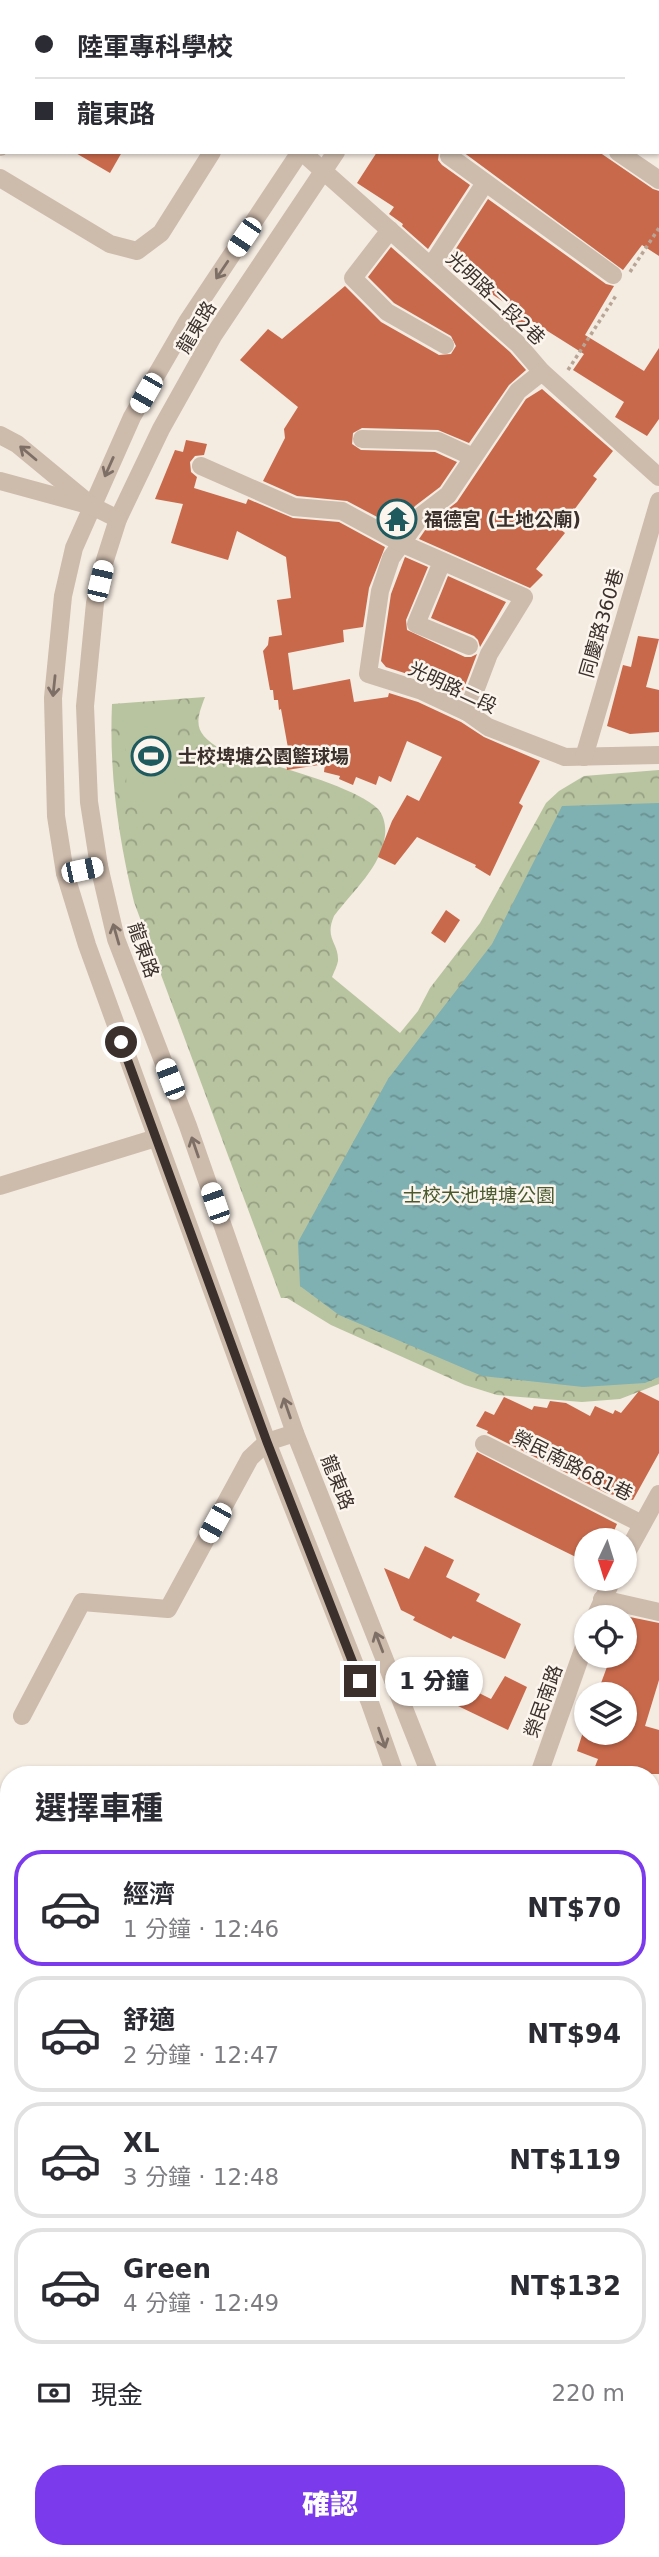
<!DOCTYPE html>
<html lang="zh-TW">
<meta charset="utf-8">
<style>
:root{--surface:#fff;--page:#f2f2f3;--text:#2b2b33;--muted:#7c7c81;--line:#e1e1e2;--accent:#7c3aed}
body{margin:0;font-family:"DejaVu Sans","Noto Sans TC",sans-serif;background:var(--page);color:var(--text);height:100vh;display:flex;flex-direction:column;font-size:26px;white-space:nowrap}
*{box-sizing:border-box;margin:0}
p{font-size:23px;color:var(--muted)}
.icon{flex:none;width:38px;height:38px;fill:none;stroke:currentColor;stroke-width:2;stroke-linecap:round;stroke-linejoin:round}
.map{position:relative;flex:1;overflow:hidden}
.panel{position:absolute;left:0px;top:1766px;width:660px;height:793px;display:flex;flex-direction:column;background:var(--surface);border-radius:28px 28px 0 0;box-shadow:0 2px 5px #0004}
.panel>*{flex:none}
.banner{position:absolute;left:0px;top:0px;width:660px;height:154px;box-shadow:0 2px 5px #0004;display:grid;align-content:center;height:154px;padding:0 35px;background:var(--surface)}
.needle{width:46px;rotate:184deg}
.buttons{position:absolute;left:574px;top:1528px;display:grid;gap:14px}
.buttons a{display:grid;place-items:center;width:63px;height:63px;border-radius:50%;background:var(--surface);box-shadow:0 2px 5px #0004;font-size:35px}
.end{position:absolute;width:32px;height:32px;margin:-16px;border:9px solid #3b302b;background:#fff;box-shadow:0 0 0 4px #fff}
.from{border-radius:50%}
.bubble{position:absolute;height:49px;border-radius:24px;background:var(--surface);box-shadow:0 2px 5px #0004;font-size:23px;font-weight:800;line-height:49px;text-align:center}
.car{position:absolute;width:21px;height:42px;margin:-21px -10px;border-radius:9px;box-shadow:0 0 5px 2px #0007;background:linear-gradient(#fff 24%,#345 0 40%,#fff 0 76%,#345 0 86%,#fff 0)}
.banner b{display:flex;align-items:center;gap:24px;height:66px;font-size:26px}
.banner b+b{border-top:2px solid var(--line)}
.banner i{width:18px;height:18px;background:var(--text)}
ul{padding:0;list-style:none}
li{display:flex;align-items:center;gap:21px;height:116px;margin:0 14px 10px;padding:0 21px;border:4px solid var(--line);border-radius:28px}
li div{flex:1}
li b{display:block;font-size:26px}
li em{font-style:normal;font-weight:800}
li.current{border-color:var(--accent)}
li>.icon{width:63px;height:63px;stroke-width:1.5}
h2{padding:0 35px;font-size:32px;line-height:84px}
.pay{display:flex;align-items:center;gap:18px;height:77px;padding:0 35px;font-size:26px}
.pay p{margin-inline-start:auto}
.button{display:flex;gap:14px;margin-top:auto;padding:14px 35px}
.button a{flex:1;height:80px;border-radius:28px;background:var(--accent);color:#fff;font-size:28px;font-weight:800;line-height:80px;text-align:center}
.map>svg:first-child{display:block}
.forest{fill:url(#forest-crowns)}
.pitch{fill:#b8c4a0}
.water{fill:url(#water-ripples)}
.building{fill:#c8694b}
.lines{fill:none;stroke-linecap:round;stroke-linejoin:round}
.path{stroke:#b9a596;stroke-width:3.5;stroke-dasharray:3.5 3.5;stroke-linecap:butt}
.minor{stroke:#cdbbac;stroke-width:18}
.oneway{stroke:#7d6f65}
.route{stroke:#3b302b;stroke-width:9}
.labels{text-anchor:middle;stroke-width:5;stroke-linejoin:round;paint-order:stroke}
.street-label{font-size:19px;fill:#3b302b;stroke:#fbf5ee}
.poi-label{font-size:19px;font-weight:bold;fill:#3b302b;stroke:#fbf5ee;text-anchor:start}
.park-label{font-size:19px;fill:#4a5a2e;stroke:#fbf5ee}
</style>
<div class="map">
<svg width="659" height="2557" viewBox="0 0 659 2557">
<defs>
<pattern id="forest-crowns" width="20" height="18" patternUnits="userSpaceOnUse" patternTransform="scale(1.75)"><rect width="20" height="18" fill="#b8c4a0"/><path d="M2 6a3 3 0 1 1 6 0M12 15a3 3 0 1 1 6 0" fill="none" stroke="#97a083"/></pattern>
<pattern id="water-ripples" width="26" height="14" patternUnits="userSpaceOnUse" patternTransform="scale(1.75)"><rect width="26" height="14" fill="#7fb0b2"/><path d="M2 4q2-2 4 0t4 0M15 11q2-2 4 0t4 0" fill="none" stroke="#699091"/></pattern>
</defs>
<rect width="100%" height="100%" fill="#f4ebe1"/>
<path class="forest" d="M205 697C194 725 195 733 222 750 259 762 353 784 378 809 384 816 386 826 385 835 382 866 352 892 334 916 324 939 339 943 338 961 337 966 334 972 332 977L400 1033 418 1011 430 988 480 923 546 803 559 791 584 776 659 770V1384L620 1399 582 1402 497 1395 465 1385 331 1325 287 1298H281L134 902C118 836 109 772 112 704Z"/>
<path class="pitch" d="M176 710 178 801 127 802 124 711Z"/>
<path class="water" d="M659 803V1377L645 1383 583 1387 482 1376 339 1315 300 1286 298 1242 388 1079 492 944 562 806Z"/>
<g class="building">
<path d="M74 152H122L110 173Z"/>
<path d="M377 152H439L438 160 442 165 470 185 428 249 402 226 403 224 389 214 394 207 357 183Z"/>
<path d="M463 152H599L653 189 659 191V256L642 245 623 270Z"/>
<path d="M488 199 606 284 614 286 585 335 644 371 659 348V419L647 436 615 417 624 402 573 370 584 354 530 320 522 332 504 316 510 306 446 264Z"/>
<path d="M391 247 510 352 526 370 509 385 469 443 438 430 362 428 353 433 352 444 361 450 435 452 457 462 440 487 415 506 398 528 347 501 297 496 263 481 285 438 284 429 298 407 240 360 268 329 282 339 345 286 381 322 439 355 451 354 456 346 451 336 394 303 368 277Z"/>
<path d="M542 389 613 451 593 476 597 479 560 529 565 533 536 569 543 575 530 588 419 539 430 523 457 502 526 399Z"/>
<path d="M186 440 207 444 204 455 195 456 190 462 191 472 197 477 194 488 246 504 248 499 293 518 339 522 385 547 369 588 363 627 343 630 344 642 288 653 293 690 350 679 354 702 388 697 389 693 418 702 461 722 484 737 540 761 519 803 523 806 490 876 475 867 476 865 417 837 395 865 378 857 392 821 407 795 419 801 442 757 407 741 391 782 379 776 376 785 356 777 353 785 339 779 340 776 324 772 325 764 287 770 285 749 288 748 281 709 279 710 278 700H274L273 690H270L263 651 268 645 269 637 282 635 277 600 291 598 286 557 237 531 228 560 171 543 183 504 155 499 175 450 183 452Z"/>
<path d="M405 557 428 567 406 620 407 630 465 657H471L477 654 461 696 426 680 386 667 381 661 391 594Z"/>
<path d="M448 576 506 602 480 647 478 640 474 636 431 618Z"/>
<path d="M638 636 659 639 646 687 659 690V732L630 734 607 726 623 665 631 667Z"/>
<path d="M446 910 460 920 445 943 431 933Z"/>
<path d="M639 1391 659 1401V1453L633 1500 606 1493 487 1433 488 1431 476 1426 485 1411 494 1415 504 1397 532 1410 534 1406 547 1408 550 1401 566 1403 590 1416 595 1406 613 1414 615 1410 621 1413Z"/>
<path d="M477 1452 617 1524 610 1540H586V1562L454 1497Z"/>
<path d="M425 1546 454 1560 446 1577 480 1594 476 1601 521 1624 505 1659 453 1636 451 1639 413 1620 415 1617 401 1610 384 1568 409 1579Z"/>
<path d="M625 1616 659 1623V1680L645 1726 659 1730V1774H592L598 1759 577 1751 583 1732H625V1694H597L611 1656H625Z"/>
<path d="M505 1676 527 1687 508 1730 458 1706 469 1688 491 1699Z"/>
</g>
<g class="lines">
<g class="path">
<path d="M630 272 659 228"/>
<path d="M568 370 617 294"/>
</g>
<g class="minor">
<path d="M78 2 79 0"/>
<path d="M308 2 309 0"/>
<path d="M394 2 395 0"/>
<path d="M433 2 434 0"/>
<path d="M0 147 2 144"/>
<path d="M300 152 187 322 132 417 74 548 63 596 53 698 56 816 65 873 87 945 267 1442 370 1703 395 1774"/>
<path d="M302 152 518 344 542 372 659 477"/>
<path d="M336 152 213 336 161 429 118 519 105 560 95 603 85 706 89 802 99 866 116 939 188 1126 295 1433 430 1774"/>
<path d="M618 152 659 180"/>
<path d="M449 156 613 275"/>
<path d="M0 178 110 244 137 251 161 233 212 152"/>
<path d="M390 230 353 278 387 312 445 345"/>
<path d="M431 266 485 183"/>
<path d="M542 372 518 391 448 495 422 515 391 558 380 591 368 674 422 691 467 712 488 727 565 757 659 755"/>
<path d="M0 435 17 444 86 501"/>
<path d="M362 439 438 441 473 457"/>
<path d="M201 466 294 507 342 511 403 544 524 597 489 654 467 712"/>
<path d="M0 481 92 506 118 519"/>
<path d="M442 562 416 624 469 646"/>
<path d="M584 757 659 501"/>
<path d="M65 873 99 866"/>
<path d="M0 1186 156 1138"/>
<path d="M484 1444 642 1524"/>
<path d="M625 1556 659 1494"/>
<path d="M602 1599 659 1612"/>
<path d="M595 1617 613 1578"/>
<path d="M22 1716 82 1602 168 1609 250 1458 267 1442 295 1433"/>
<path d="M539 1774 586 1641"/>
<path d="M0 1967 9 1965"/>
<path d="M651 2279H659"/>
<path d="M651 2433 659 2468"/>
<path d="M0 2438 9 2441"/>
<path d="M0 2500 9 2471"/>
<path d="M651 2529 659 2527"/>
<path d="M651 2546 653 2557"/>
<path d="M220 2550 233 2553 240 2550"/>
<path d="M200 2557 202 2550"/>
</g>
</g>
<defs><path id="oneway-shaft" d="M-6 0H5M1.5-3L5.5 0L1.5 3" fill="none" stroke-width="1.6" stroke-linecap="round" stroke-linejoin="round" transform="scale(1.75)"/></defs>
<g class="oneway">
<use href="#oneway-shaft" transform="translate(222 270) rotate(124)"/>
<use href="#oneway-shaft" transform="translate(28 453) rotate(-140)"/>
<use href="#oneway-shaft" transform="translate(109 467) rotate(114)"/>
<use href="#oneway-shaft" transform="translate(54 686) rotate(96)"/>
<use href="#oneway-shaft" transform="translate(116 934) rotate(-106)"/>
<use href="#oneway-shaft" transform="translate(195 1147) rotate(-109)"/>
<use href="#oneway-shaft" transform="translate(287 1408) rotate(-109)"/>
<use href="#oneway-shaft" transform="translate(379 1642) rotate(-111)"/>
<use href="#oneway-shaft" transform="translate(382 1738) rotate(71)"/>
</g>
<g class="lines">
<path class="route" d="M121 1042 267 1442 360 1681"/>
</g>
<defs>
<symbol id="temple-ring" viewBox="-11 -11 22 22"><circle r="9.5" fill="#fbf5ee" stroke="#1f5a5e" stroke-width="1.5"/><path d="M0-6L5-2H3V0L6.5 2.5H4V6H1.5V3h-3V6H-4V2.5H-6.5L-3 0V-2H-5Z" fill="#1f5a5e"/></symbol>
<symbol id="stadium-ring" viewBox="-11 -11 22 22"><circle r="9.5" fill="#fbf5ee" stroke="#1f5a5e" stroke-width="1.5"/><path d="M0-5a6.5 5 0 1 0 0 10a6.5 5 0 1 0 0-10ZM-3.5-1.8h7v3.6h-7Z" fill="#1f5a5e"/></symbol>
</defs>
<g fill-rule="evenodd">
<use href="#temple-ring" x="375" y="497" width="44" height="44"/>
<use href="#stadium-ring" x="129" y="734" width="44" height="44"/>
</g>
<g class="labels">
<g class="street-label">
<text transform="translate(496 298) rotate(43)" y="7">光明路二段2巷</text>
<text transform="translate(196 327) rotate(-59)" y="7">龍東路</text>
<text transform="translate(601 623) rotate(-74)" y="7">同慶路360巷</text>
<text transform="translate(453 687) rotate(25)" y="7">光明路二段</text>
<text transform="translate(144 950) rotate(71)" y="7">龍東路</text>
<text transform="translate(573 1465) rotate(27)" y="7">榮民南路681巷</text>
<text transform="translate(338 1482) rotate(68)" y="7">龍東路</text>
<text transform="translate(543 1701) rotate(-70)" y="7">榮民南路</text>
</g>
<g class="poi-label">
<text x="424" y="526">福德宮 (土地公廟)</text>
<text x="178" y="763">士校埤塘公園籃球場</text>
</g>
<g class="park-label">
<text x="479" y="1202">士校大池埤塘公園</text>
</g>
</g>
</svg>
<div class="buttons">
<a><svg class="needle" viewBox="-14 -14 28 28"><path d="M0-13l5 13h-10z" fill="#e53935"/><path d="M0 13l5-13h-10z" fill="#7c7c81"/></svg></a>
<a><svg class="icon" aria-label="locate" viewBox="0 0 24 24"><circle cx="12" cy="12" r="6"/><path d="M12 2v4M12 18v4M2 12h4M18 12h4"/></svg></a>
<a><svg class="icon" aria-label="layers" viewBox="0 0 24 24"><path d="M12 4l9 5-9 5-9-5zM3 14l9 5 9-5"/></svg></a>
</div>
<i class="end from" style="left:121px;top:1042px"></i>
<i class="end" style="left:360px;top:1681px"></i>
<div class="bubble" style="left:385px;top:1657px;width:98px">1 分鐘</div>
<i class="car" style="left:244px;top:237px;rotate:214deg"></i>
<i class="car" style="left:146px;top:393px;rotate:210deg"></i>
<i class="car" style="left:100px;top:581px;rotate:13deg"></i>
<i class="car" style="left:82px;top:870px;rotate:78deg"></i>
<i class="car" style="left:170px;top:1079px;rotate:339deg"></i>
<i class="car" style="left:215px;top:1203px;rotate:341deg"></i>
<i class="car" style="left:215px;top:1523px;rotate:209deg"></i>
<div class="banner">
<b><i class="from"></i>陸軍專科學校</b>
<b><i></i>龍東路</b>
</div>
<section class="panel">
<h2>選擇車種</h2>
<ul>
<li class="current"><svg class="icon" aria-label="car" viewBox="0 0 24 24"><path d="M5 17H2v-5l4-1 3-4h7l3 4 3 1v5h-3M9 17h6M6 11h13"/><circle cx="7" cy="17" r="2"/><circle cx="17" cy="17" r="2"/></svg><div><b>經濟</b><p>1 分鐘 · 12:46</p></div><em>NT$70</em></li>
<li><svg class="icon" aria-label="car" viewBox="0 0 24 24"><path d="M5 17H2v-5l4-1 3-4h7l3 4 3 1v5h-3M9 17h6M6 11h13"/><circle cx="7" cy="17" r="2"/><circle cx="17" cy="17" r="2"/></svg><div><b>舒適</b><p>2 分鐘 · 12:47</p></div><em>NT$94</em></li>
<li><svg class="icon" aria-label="car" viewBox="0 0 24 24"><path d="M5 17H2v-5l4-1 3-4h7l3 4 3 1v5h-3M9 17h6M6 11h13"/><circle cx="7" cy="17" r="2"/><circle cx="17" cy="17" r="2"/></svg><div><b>XL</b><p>3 分鐘 · 12:48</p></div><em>NT$119</em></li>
<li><svg class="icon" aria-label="car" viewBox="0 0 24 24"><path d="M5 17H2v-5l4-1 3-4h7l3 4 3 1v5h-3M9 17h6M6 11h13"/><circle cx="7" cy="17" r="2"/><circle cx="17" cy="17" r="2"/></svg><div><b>Green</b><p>4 分鐘 · 12:49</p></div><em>NT$132</em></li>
</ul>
<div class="pay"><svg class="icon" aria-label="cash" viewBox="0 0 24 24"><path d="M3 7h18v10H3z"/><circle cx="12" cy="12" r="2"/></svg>現金<p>220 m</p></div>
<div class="button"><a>確認</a></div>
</section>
</div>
